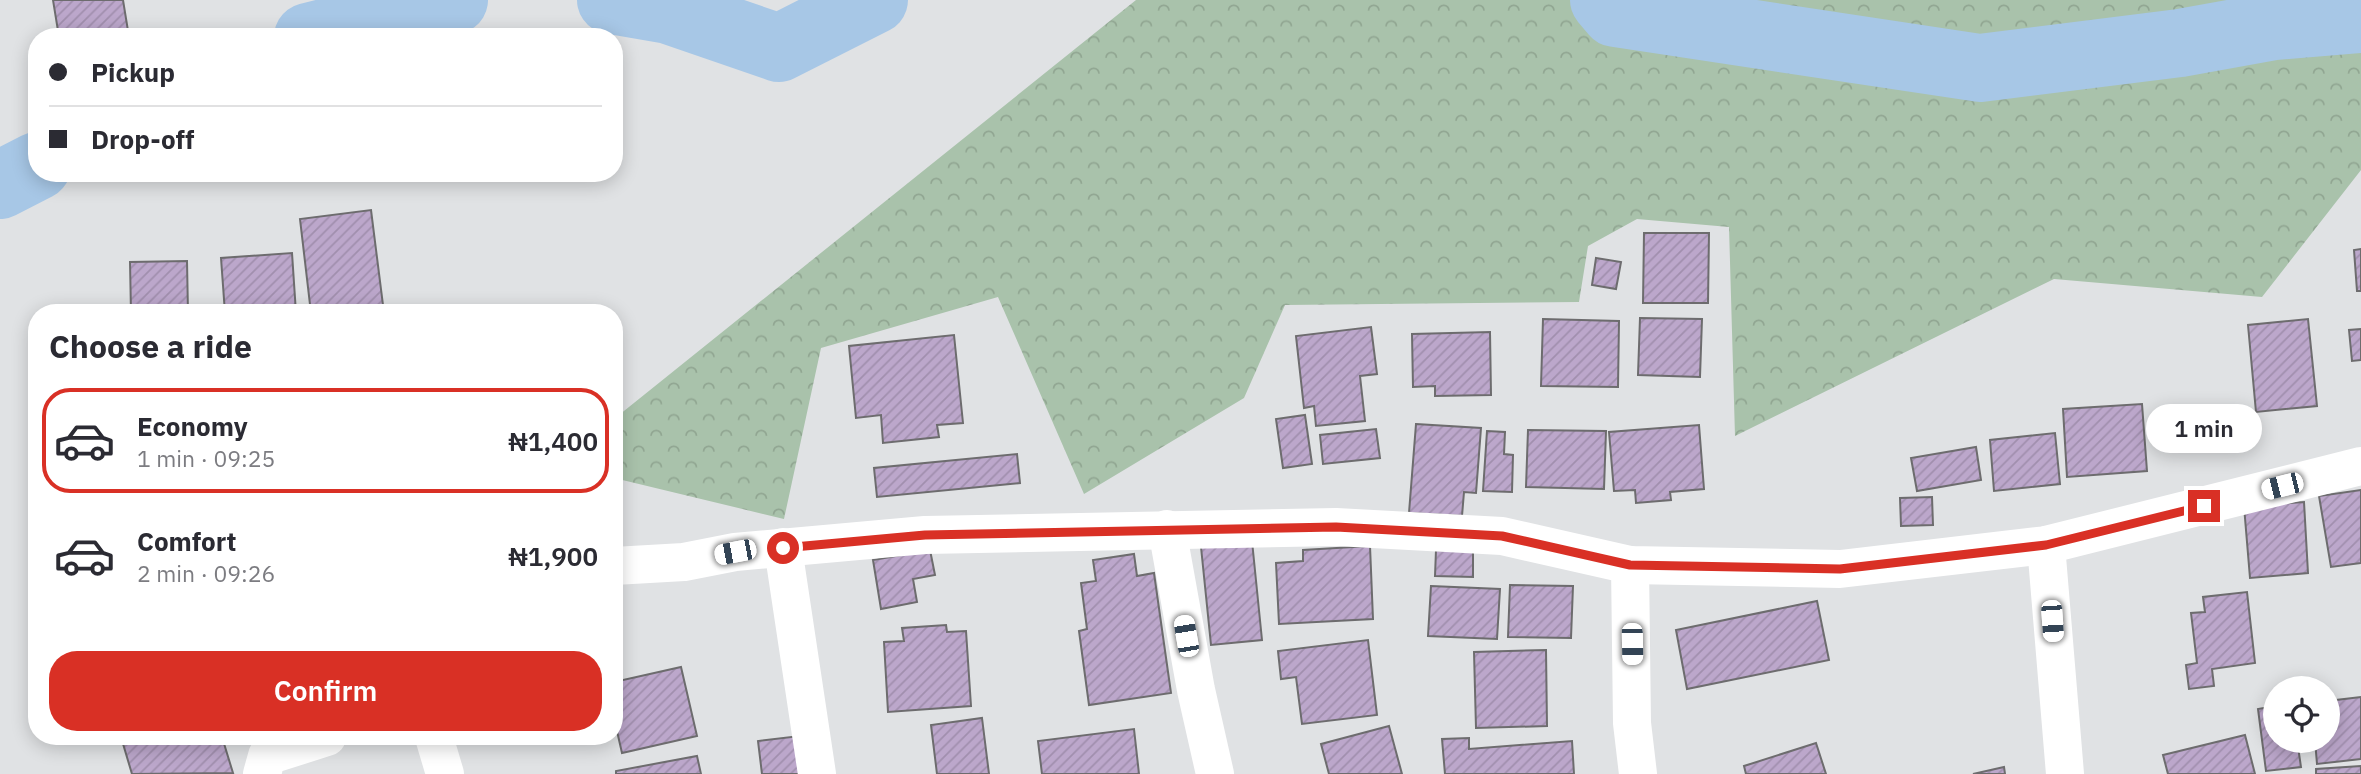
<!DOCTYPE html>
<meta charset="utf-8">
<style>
:root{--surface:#fff;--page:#f2f2f3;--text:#2b2b33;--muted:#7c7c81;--line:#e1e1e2;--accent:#d93025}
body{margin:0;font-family:"IBM Plex Sans",sans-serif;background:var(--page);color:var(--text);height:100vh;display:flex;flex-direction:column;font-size:26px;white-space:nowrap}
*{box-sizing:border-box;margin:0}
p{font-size:23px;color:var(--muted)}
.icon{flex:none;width:38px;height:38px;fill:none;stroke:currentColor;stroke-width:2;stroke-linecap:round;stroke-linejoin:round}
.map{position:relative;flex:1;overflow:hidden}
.side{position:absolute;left:28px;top:304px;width:595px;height:441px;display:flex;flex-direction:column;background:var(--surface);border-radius:28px;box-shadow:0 4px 18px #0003}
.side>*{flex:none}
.hud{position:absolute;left:28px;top:28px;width:595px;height:154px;border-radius:28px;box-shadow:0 4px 18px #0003;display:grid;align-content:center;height:154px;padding:0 21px;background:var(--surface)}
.buttons{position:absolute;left:2263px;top:676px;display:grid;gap:14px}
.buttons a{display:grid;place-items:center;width:77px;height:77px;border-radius:50%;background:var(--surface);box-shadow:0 4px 18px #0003;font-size:35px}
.end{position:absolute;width:32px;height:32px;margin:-16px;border:9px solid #d93025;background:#fff;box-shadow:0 0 0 4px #fff}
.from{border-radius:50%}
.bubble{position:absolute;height:49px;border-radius:24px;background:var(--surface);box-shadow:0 4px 18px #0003;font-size:23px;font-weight:600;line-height:49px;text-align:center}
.car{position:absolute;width:21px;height:42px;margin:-21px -10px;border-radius:9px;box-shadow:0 0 5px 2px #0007;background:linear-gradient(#fff 24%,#345 0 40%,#fff 0 76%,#345 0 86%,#fff 0)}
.hud b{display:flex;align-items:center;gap:24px;height:66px;font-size:26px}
.hud b+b{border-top:2px solid var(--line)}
.hud i{width:18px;height:18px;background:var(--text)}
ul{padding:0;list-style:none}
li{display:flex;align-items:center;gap:21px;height:105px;margin:0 14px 10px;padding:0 7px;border:4px solid transparent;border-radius:28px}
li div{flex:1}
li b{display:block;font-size:26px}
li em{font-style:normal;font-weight:600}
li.current{border-color:var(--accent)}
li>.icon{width:63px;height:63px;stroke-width:1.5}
h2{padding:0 21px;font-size:32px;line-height:84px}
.cta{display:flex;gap:14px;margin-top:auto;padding:14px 21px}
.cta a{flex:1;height:80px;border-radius:28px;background:var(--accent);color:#fff;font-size:28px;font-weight:600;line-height:80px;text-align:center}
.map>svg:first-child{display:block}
.forest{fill:url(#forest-crowns)}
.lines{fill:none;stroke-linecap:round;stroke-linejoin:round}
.river{stroke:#a7c7e6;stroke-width:68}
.building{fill:url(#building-hatch);stroke:#6d6c6e;stroke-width:2}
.street{stroke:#fff;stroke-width:38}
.route{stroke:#d93025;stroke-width:9}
</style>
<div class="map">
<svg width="2361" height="774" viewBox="0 0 2361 774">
<defs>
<pattern id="forest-crowns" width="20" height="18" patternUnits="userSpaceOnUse" patternTransform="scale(1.75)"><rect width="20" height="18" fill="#a9c2ab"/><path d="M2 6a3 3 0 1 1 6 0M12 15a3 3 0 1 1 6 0" fill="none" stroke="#91a692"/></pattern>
<pattern id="building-hatch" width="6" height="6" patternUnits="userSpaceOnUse" patternTransform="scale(1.75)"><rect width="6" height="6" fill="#bca7cb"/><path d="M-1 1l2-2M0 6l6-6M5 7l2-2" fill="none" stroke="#a18fae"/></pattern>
</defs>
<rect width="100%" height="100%" fill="#e0e2e4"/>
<path class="forest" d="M1136 0H2327L2361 40V170L2262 297 2054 279 1735 436 1729 227 1637 219 1588 246 1579 302 1285 305 1244 398 1084 494 998 297 821 348 784 519 614 478V419Z"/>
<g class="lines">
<g class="river">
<path d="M611 0 669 10 779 48 874 0"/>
<path d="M1604 0 1615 13 1980 68 2180 43 2274 26 2361 19"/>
<path d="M308 37 454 0"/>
<path d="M0 185 37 166"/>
</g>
</g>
<g class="building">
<path d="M53 0H123L129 37H59Z"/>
<path d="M371 210 384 313H311L300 219Z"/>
<path d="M1644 233H1709L1708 303H1643Z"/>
<path d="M2361 249V291H2357L2354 250Z"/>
<path d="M292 253 296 313H225L221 258Z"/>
<path d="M1596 258 1621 262 1616 289 1592 285Z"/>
<path d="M187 261 188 313H131L130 262Z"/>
<path d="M1640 318 1702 319 1700 377 1638 375Z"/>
<path d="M1543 319 1619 321 1618 387 1541 386Z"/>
<path d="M2308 319 2317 406 2256 412 2248 325Z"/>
<path d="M1371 327 1377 374 1360 376 1365 421 1316 426 1314 406 1304 408 1296 336Z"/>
<path d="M2361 329V360L2352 361 2349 330Z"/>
<path d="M1490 332 1491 395 1435 396V386L1413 387 1412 334Z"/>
<path d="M954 335 963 423 937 425 939 437 883 443 881 415 856 418 849 346Z"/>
<path d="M2142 404 2147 471 2067 477 2063 409Z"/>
<path d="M1305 415 1312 464 1283 468 1276 419Z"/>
<path d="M1416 424 1481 428 1476 493 1464 492 1462 516 1409 513Z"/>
<path d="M1699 425 1704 489 1670 492 1671 500 1636 503 1635 490 1614 491 1609 432Z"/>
<path d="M1376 429 1380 458 1323 464 1320 435Z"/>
<path d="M1528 430 1606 431 1604 489 1526 487Z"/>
<path d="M1487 431 1505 432 1504 454 1513 455 1512 492 1483 491Z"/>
<path d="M2055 433 2060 484 1994 491 1990 440Z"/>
<path d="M1976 447 1981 480 1917 491 1911 458Z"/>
<path d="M1017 454 1020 483 877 497 874 468Z"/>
<path d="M2361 490V563L2331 567 2319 496Z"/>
<path d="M1932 497 1933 525 1901 526 1900 498Z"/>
<path d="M2304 502 2308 573 2250 578 2244 506Z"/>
<path d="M1252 541 1262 640 1211 645 1201 547Z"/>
<path d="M1370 546 1373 619 1279 624 1276 563 1303 561V550Z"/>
<path d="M930 550 935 575 913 579 917 602 881 609 873 560Z"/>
<path d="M1436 550 1473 551V577L1435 576Z"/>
<path d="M1134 554 1137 576 1154 573 1171 693 1089 705 1079 631 1087 629 1081 583 1096 581 1093 560Z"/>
<path d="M1510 585 1573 586 1571 638 1508 637Z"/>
<path d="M1431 586 1500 589 1497 639 1428 636Z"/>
<path d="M2247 592 2255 663 2212 669 2214 686 2189 689 2186 665 2197 663 2191 613 2205 612 2203 597Z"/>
<path d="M1817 601 1829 660 1687 689 1676 630Z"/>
<path d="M946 625 947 632 966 631 971 706 888 712 884 642 904 641 902 628Z"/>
<path d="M1368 640 1377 715 1302 724 1296 677 1281 679 1278 651Z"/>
<path d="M1546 650 1547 726 1476 728 1474 652Z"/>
<path d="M681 667 697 736 622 753 614 718V682Z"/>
<path d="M2361 697V759L2317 764 2315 740H2328V701Z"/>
<path d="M2275 706V740H2297L2301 767 2266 771 2258 709Z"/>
<path d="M982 718 989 774H937L931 725Z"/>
<path d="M1389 726 1402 774H1329L1321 744Z"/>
<path d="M1134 729 1139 774H1042L1038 741Z"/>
<path d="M808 735 813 774H762L758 741Z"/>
<path d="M2245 735 2255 774H2168L2163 755Z"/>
<path d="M121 737H222L233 773 132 774Z"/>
<path d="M521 737H597V738L521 740Z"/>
<path d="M1469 738V749L1572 741 1574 774H1445L1442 739Z"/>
<path d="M1816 743 1826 774H1746L1744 766Z"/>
<path d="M697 756 701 774H616V771Z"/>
<path d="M2361 766V774H2316V769Z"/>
<path d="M2004 767 2005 774H1973Z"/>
</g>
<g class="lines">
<g class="street">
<path d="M1167 529 1196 690 1215 774"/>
<path d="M2046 545 2065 774"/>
<path d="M783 548 817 774"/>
<path d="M1630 565 1632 723 1638 774"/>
<path d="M614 566 684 562 735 552 925 535 1336 527 1502 536 1630 565 1840 569 2046 545 2361 466"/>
<path d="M434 737 445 774"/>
<path d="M262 774 267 756 327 737"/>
</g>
</g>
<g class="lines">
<path class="route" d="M783 548 925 535 1336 527 1502 536 1630 565 1840 569 2046 545 2204 506"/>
</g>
</svg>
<div class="buttons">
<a><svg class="icon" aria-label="locate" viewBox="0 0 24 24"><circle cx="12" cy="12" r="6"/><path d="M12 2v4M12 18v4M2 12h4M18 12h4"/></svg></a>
</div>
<i class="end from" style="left:783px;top:548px"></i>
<i class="end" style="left:2204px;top:506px"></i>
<div class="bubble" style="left:2146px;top:404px;width:116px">1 min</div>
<i class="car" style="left:2282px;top:486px;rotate:256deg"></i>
<i class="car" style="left:735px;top:552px;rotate:259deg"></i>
<i class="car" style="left:2052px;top:621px;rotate:176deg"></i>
<i class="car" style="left:1186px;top:636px;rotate:350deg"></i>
<i class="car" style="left:1632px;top:644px;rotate:179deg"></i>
<div class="hud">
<b><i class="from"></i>Pickup</b>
<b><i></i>Drop-off</b>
</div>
<section class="side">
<h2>Choose a ride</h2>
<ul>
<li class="current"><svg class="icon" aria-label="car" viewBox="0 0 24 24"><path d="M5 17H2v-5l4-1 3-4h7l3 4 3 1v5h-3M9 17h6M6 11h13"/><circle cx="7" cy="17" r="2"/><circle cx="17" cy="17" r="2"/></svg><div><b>Economy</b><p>1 min · 09:25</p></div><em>₦1,400</em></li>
<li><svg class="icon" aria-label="car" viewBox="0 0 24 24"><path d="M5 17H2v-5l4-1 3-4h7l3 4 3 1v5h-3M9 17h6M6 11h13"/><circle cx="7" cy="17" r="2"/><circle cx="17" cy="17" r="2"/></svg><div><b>Comfort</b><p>2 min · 09:26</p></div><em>₦1,900</em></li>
</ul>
<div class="cta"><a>Confirm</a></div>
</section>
</div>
